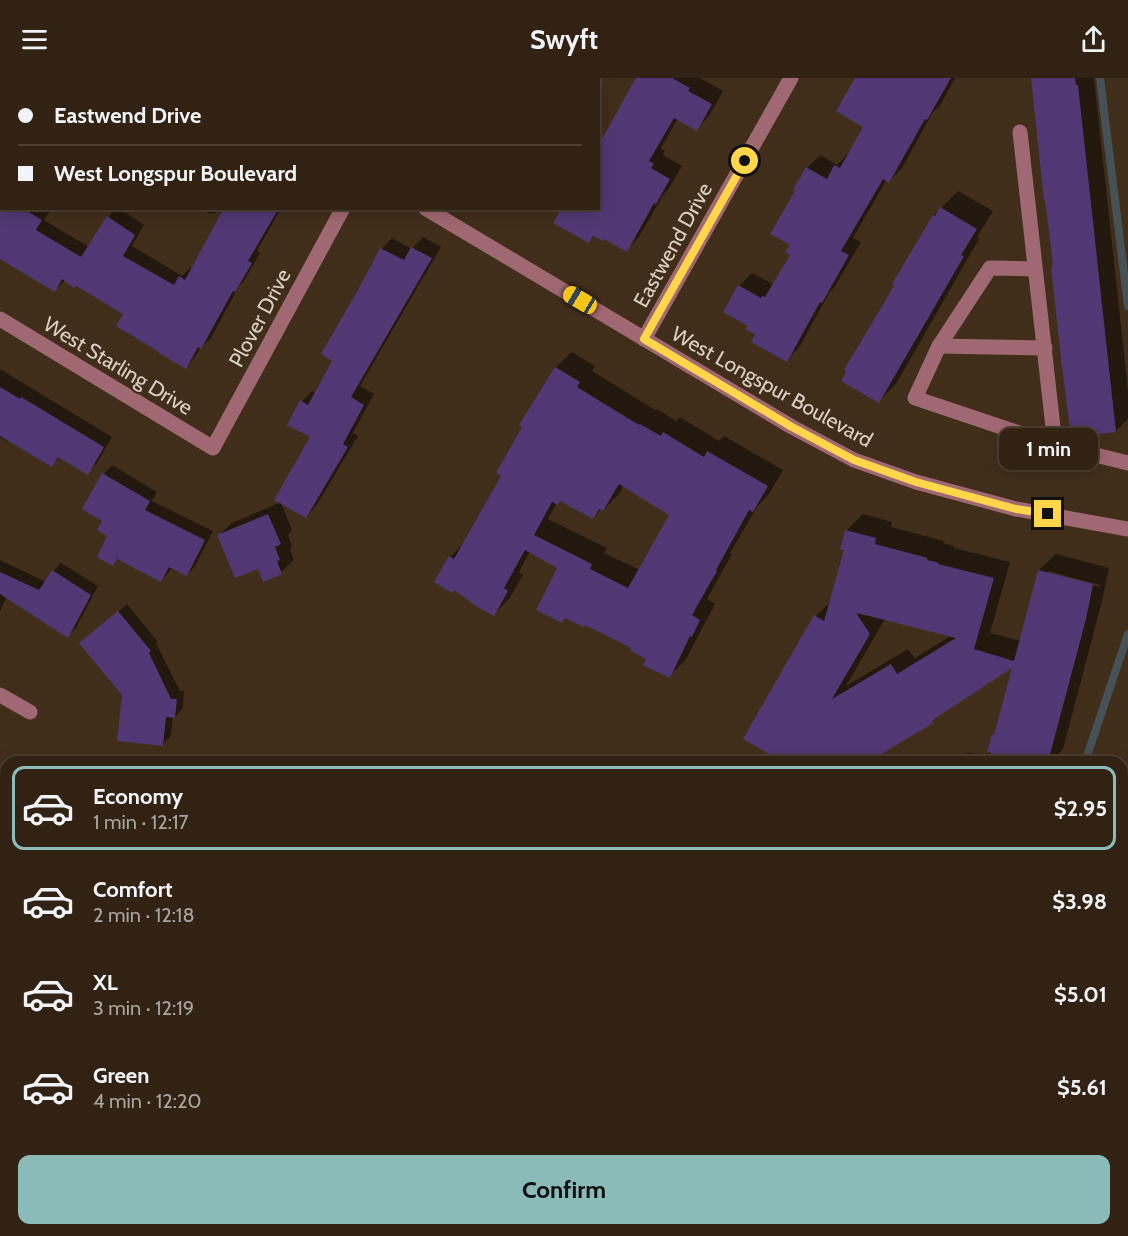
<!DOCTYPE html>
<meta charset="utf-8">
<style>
:root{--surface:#312214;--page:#3d2f22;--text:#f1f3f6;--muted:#a8a4a0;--line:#4c3f34;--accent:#8bbbb9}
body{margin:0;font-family:Cabin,sans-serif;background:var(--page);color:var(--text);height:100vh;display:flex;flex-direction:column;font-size:22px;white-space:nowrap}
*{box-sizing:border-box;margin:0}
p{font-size:20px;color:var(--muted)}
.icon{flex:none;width:33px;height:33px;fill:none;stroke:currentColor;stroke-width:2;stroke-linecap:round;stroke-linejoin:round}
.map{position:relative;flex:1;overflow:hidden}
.drawer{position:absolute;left:0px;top:678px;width:1128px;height:480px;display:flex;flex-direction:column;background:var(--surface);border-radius:18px 18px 0 0;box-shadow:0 3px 15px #0003,0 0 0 2px var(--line)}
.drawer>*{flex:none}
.hud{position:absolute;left:0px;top:0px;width:600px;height:132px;box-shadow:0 3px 15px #0003,0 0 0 2px var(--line);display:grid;align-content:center;height:132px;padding:0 18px;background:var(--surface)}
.end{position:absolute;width:27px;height:27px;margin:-14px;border:8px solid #ffd54a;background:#111;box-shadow:0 0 0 3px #111}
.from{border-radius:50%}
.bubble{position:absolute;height:42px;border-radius:12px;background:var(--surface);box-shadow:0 3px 15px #0003,0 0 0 2px var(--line);font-size:20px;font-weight:800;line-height:42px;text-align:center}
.car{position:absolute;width:18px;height:36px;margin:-18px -9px;border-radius:8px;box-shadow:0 0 4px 2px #0007;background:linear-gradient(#f5c518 24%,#345 0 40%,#f5c518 0 76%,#345 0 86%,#f5c518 0)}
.hud b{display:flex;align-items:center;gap:21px;height:57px;font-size:22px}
.hud b+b{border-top:2px solid var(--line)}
.hud i{width:15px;height:15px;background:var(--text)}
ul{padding:10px 0 0;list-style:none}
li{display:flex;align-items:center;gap:18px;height:84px;margin:0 12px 9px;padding:0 6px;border:3px solid transparent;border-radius:12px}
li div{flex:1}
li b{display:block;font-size:22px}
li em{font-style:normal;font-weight:800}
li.on{border-color:var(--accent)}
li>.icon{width:54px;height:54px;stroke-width:1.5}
.button{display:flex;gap:12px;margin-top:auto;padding:12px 18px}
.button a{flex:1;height:69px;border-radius:12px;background:var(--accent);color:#111;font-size:24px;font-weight:800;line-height:69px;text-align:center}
header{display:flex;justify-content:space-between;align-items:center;height:78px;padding:0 18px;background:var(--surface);font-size:27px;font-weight:800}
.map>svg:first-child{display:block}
.shadow{fill:#0007;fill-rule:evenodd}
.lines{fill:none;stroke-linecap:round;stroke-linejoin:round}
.stream{stroke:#455157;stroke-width:8}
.building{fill:#513874;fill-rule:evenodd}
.minor{stroke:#a06872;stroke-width:15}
.route{stroke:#ffd54a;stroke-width:8}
.labels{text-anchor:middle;stroke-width:4.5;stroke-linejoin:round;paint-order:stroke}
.street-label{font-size:21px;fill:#dcd0c4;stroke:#412e1a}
</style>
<header><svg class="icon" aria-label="menu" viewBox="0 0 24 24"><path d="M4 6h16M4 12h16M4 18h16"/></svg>Swyft<svg class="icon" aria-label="share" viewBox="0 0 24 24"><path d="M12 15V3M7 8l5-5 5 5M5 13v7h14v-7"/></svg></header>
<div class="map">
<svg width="1128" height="1158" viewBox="0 0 1128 1158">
<rect width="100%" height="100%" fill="#412e1a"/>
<g class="shadow">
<path d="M26 0H115L118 2H29Z"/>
<path d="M326 0H353L352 2H328Z"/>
<path d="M491 0H534L533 2H491Z"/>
<path d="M638 0H700L723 13 709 38 696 51 678 40 661 70 665 73 663 77 682 88 668 112 663 117 639 159 626 172 605 159 595 157 589 164Z"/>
<path d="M860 0H955L940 28 933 34 902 90 889 103 887 101 853 160 861 164 834 210 829 215 799 270 786 282 757 256 751 247 739 208 752 195 774 207 792 176V166L807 90 820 77 837 87 848 75 849 76 865 48Z"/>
<path d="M1032 0H1094L1128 312V341L1116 353 1054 188Z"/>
<path d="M0 89 2 90V130H47L50 133 44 142 89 169 108 139 117 130H119L144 147 132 168 182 198 190 190 192 191 225 132 209 136 201 130H281L257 173 260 175 244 203 239 208 211 260 201 269 195 279 186 289 125 235 65 202 55 212 0 179Z"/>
<path d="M958 113 993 133 977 159 979 161 896 306 879 323 896 207 894 206 934 137Z"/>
<path d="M423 159 441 169 360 308 374 316 353 355 358 358 316 428 305 439 313 359 302 323 312 313 316 315 334 282 359 213 382 171 392 160 412 171Z"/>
<path d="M572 274 595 288 592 293 655 332 657 331 676 343 680 339 719 363 724 358 783 392 769 416 757 429 730 475 732 476 707 521 715 526 685 583 669 598 648 580 633 570 585 545 566 539 562 543 559 489 530 473 519 494 523 497 509 521 494 536 450 479 466 463 504 397 524 348 522 347 556 289ZM624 407 671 437 640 492 604 475 607 470 548 441 557 425 561 421 593 439 601 431 603 432 619 416Z"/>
<path d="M0 291 112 359 97 385 87 395 60 379 52 387 10 362 8 364 0 359Z"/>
<path d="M112 387 157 414 152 423 213 453 195 488 187 497 172 489 169 494 161 502 118 480 113 486 109 458 104 442 84 430 104 396Z"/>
<path d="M281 424 292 452 288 457 292 468 290 471 294 482 281 494 264 502 259 489 219 457 232 445Z"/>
<path d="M863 436 892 444 891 449 944 463 943 465 954 468V470L1010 484 990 555 1021 563 1039 492 1056 476 1109 490 1102 523 1063 671 1058 676V684H958L967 675 988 677 993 657 996 654 1014 586 942 634 932 644 859 684H786L816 538 831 523 846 471V453ZM1048 493 1100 507V509L1048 496ZM885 541 952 557 915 580 908 571 846 608Z"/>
<path d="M0 482 46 504 53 493 61 485 98 508 76 550 68 558 7 518 0 533Z"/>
<path d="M127 526 158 564 156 565 180 613H184L183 630 175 639 173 638 171 658 163 666 81 565Z"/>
<path d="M894 678 945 684H888Z"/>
<path d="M0 704 6 707V727L0 739Z"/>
<path d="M0 959 6 962V1002L5 1003 0 1002Z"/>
<path d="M1128 1016V1113L1122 1110V1023Z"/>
<path d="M119 1152H204L202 1158H117Z"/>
<path d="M237 1152H332L329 1158H241L242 1156Z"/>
<path d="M430 1152H510L507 1158H446Z"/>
<path d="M623 1152H710L708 1158H622Z"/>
</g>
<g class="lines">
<g class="stream">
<path d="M1100 0 1128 228"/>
<path d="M1085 684 1128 556"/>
<path d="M729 1158 733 1152"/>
</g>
</g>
<g class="building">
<path d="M636 0H672L690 10 688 13 712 26 697 53 674 40 649 83 654 86 651 90 670 101 656 126 654 125 627 174 604 161 603 163 593 158 589 165 553 145 562 130H598V68Z"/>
<path d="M855 0H951L927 42 925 41 889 105 883 101 841 173 849 177 822 225 820 224 787 284 751 264 755 256 745 251 748 248 723 234 738 207 761 220 762 218 765 219 790 177 785 174 790 167 770 156 795 113 793 112 806 89 827 101 834 87 840 90 863 49 836 33Z"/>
<path d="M1031 0H1075L1076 7H1078L1116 354 1071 359 1062 289 1051 189H1053L1050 161 1045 122H1044Z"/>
<path d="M940 129 977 151 961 177 964 178 879 325 841 303 846 294 844 292 894 208 892 206 933 137 935 138Z"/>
<path d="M0 130H22L42 142 36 152 81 179 107 138 135 157 123 178 174 207 179 198 185 202 224 130H279L248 183 252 185 235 214 233 213 201 271 198 269 186 291 159 275V274L116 248 123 236 76 208 74 210 62 201 55 214 0 181Z"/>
<path d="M411 169 432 180 351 319 364 327 343 366 348 369 306 440 274 422 310 359 287 347 300 322 308 327 332 283 321 276 358 212 380 170 404 182Z"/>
<path d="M555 289 580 304 577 309 639 347 640 346 661 358 663 354 704 379 707 373 768 408 753 434 749 432 716 492 717 493 692 537 700 542 692 559 690 558 670 600 643 587 646 581 630 572 631 570 585 547 584 549 565 540 562 545 536 532 557 490 525 472 504 510 508 513 494 538 479 530 454 512 452 515 434 504 449 478 454 481 501 398 496 395 522 349 519 347ZM619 406 669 437 628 510 590 491 592 486 534 457 552 424 558 427 560 423 593 441 599 431 603 433Z"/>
<path d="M0 309 20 321 21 319 104 369 88 397 58 379 52 389 0 358Z"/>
<path d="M102 395 150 423 145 432 205 462 187 498 169 489 161 504 117 481 113 488 97 479 107 458 97 452 102 443 82 431Z"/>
<path d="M268 436 281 466 275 469 280 482 277 483 282 496 263 504 258 491 235 500 217 457Z"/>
<path d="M845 452 876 460 875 466 928 480 927 482 939 485 938 486 994 500 974 571 1014 583 1038 492 1093 506 1086 541 1048 684H989L991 675 987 674 992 656 994 657 1012 590 940 637 932 643 933 645 878 678 882 684H783L743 661 814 537 824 543 844 472H840ZM856 535 873 539 956 560 897 596 891 586 832 621 870 556Z"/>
<path d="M52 492 91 517 68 560 0 516V494L39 512Z"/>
<path d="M118 533 151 573 149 575 171 621H177L175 640 166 639 163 668 117 663 122 617 79 565Z"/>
</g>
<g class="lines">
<g class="minor">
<path d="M210 0 212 2"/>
<path d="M414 2 415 0"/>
<path d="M1020 54 1055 367"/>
<path d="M425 130 792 349 854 382 916 404 1016 431 1128 451"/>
<path d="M1035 191 990 190 939 268 915 320 1055 367 1128 385"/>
<path d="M0 241 213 370 343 130"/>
<path d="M644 261 791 0"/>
<path d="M939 268 1045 270"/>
<path d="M0 617 30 634"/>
<path d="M1122 741 1128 727"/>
<path d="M1122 842 1128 845"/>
<path d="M1122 967 1128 971"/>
</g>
</g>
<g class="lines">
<path class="route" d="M745 83 644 261 792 349 854 382 916 404 1016 431 1048 436"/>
</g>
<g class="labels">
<g class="street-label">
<text transform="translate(673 167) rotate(-61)" y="7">Eastwend Drive</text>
<text transform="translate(260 240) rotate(-62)" y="7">Plover Drive</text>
<text transform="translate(118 288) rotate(31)" y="7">West Starling Drive</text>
<text transform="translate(772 309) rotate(29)" y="7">West Longspur Boulevard</text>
</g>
</g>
</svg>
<i class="end from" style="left:745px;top:83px"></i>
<i class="end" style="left:1048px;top:436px"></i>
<div class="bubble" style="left:999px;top:350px;width:99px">1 min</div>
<i class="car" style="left:580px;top:222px;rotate:301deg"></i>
<div class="hud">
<b><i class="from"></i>Eastwend Drive</b>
<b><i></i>West Longspur Boulevard</b>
</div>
<section class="drawer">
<ul>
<li class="on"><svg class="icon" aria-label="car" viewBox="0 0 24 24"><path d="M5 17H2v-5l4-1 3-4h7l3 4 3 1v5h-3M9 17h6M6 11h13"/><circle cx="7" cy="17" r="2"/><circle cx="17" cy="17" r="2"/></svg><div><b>Economy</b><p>1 min · 12:17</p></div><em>$2.95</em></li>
<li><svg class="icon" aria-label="car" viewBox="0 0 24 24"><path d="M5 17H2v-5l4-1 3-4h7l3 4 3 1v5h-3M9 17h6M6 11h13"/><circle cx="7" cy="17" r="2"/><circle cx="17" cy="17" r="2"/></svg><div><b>Comfort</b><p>2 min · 12:18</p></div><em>$3.98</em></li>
<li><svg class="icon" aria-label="car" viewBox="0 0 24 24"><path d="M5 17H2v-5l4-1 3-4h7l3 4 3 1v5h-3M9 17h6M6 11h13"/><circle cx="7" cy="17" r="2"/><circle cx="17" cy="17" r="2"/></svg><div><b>XL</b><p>3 min · 12:19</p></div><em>$5.01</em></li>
<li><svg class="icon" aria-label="car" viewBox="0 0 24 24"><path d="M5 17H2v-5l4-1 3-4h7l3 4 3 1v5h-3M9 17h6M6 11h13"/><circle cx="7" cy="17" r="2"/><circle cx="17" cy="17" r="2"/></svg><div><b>Green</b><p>4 min · 12:20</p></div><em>$5.61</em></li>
</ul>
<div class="button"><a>Confirm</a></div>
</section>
</div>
